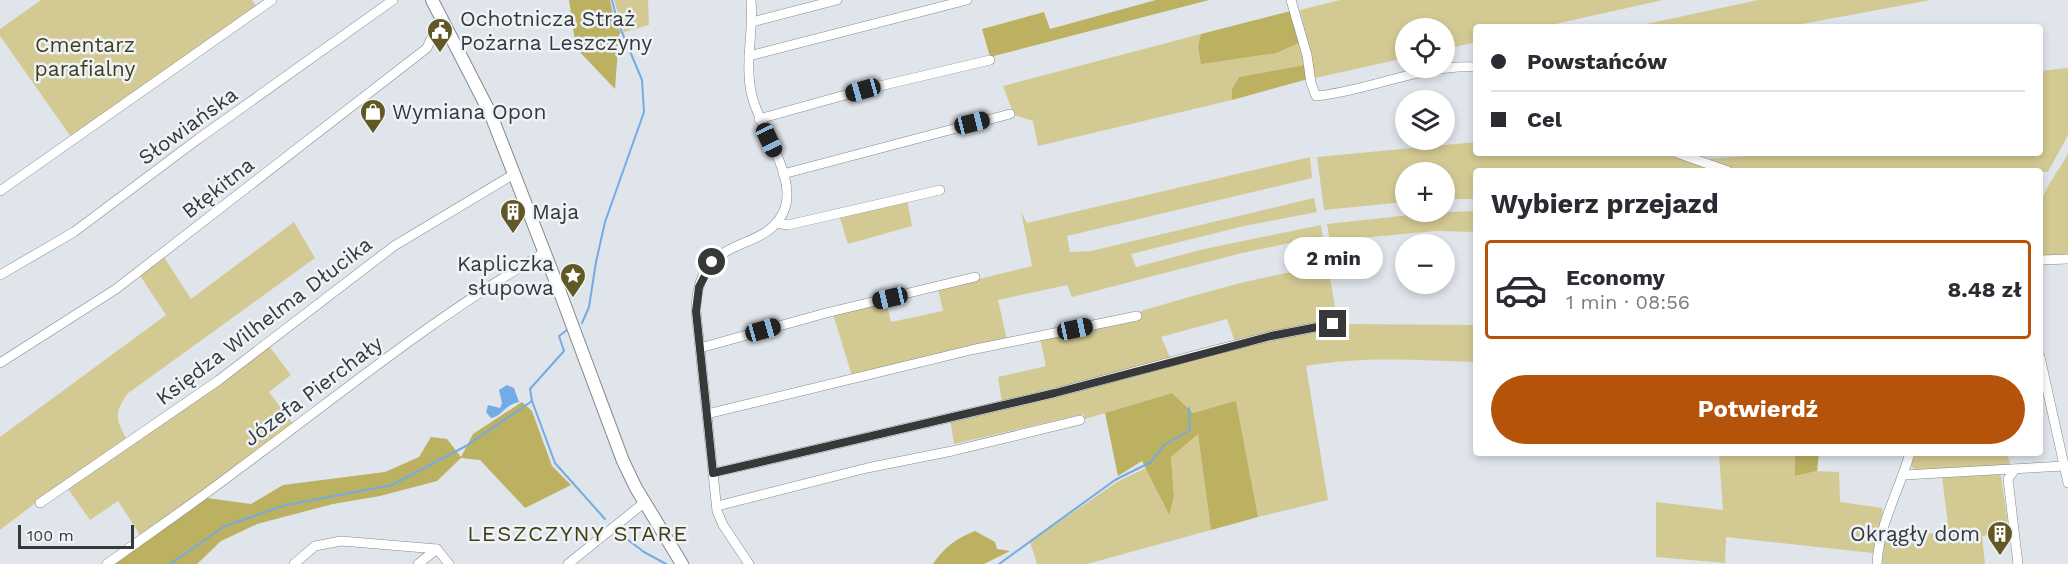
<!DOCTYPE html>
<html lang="pl">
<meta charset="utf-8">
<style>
:root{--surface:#fff;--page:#f7f7f7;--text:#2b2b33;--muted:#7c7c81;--line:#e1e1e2;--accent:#b45309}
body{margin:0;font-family:"Work Sans",sans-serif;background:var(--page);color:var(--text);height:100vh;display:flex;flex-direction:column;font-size:22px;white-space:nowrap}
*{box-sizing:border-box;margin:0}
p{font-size:20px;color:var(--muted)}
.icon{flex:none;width:33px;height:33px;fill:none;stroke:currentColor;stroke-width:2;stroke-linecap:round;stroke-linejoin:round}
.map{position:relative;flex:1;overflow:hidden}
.drawer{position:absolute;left:1473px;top:168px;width:570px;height:288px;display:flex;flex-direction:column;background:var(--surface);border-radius:6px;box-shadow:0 3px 9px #0003}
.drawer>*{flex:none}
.guide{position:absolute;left:1473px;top:24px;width:570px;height:132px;border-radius:6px;box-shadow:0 3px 9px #0003;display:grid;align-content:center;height:132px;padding:0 18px;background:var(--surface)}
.tools{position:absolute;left:1395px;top:18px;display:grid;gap:12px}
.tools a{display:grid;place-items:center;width:60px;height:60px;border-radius:50%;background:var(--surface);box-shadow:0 3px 9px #0003;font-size:30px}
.scale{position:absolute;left:18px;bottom:15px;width:116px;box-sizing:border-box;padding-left:6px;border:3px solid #36383a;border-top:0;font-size:16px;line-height:21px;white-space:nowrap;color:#36383a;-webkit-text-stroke:4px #eef3f8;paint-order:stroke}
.end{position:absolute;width:27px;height:27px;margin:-14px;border:8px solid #36383a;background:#fff;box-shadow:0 0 0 3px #fff}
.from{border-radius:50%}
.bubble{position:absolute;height:42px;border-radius:21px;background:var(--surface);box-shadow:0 3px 9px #0003;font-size:20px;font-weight:700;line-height:42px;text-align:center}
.car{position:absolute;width:18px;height:36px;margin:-18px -9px;border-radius:8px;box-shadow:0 0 4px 2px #0007;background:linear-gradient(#222 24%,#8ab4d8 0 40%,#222 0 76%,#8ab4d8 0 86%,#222 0)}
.guide b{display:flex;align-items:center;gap:21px;height:57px;font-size:22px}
.guide b+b{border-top:2px solid var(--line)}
.guide i{width:15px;height:15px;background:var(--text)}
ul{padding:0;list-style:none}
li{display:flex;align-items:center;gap:18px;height:99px;margin:0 12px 9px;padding:0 6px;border:3px solid transparent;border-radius:6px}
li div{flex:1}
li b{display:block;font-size:22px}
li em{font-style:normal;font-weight:700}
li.selected{border-color:var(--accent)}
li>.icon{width:54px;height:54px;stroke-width:1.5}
h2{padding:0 18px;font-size:27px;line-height:72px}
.primary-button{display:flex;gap:12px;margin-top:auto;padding:12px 18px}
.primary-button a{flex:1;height:69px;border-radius:36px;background:var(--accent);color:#fff;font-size:24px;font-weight:700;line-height:69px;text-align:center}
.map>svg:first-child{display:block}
.green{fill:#d3ca93}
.forest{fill:#bcb061}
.water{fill:#73ace4}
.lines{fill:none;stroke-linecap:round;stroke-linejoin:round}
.stream{stroke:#73ace4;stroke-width:2}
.street-casing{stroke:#84898d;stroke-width:10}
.secondary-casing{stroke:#84898d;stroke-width:14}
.street{stroke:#fff;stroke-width:9}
.secondary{stroke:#fff;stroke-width:12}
.route{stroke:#36383a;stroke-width:8}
.labels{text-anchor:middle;stroke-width:5;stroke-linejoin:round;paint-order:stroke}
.poi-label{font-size:21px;fill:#36383a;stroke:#eef3f8;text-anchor:start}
.park-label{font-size:21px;fill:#443e1b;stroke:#eef3f8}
.street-label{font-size:21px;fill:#36383a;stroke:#eef3f8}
.neighbourhood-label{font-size:22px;letter-spacing:1.5px;fill:#443d14;stroke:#eef3f8}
</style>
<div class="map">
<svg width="2068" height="564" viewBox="0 0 2068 564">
<rect width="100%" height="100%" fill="#e0e5eb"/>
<g class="green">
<path d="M41 0H252L257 8 71 137 0 36V29Z"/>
<path d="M614 0H648L649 25 624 32Z"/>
<path d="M1340 0H1663L1542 27H1476V42L1445 49 1444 28H1406L1405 58 1315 78 1300 10Z"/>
<path d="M1758 0H1931L1786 27H1632Z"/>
<path d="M1201 34 1198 46 1301 42 1305 65 1239 77 1232 89V100L1038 146 1033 121 1014 115 1003 86Z"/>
<path d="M2068 68V135L2048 172 1740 171 1709 159 1784 153H2040V71Z"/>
<path d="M1476 142V153H1664L1715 171H1476V199H1445L1444 172H1406L1405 202 1324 210 1317 157Z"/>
<path d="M2068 153V255L2040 256C2040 240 2038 223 2040 208 2043 188 2060 170 2068 153Z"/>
<path d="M1310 157 1312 178 1067 236 1070 252 1091 251 1314 198 1317 212 1244 226 1131 254 1136 267 1204 249 1321 225 1323 239H1310L1242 253 1072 297 1067 285 998 300 1007 340 852 376 833 314 886 301 891 322 943 311 938 289 1032 266 1021 212 1027 223Z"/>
<path d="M907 199 912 226 848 244 839 215Z"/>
<path d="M1476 211V232L1435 231 1330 241 1327 224 1428 213Z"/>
<path d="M294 222 315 258 127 394C115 413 115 418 126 438L63 482 0 530V437L166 315 139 274 162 254 191 299Z"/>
<path d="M1328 267 1337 318 1334 321 1235 342 1227 319 1161 337 1171 359 1002 403 998 377 1046 366 1040 339 1139 319 1141 311C1203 293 1264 274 1328 267Z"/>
<path d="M1345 324 1476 325V362C1419 360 1362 356 1306 366L1328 500 1258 517 1236 402 1193 413 1172 393 1085 419 1084 414 954 444 950 420 1238 347Z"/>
<path d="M269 346 291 375 269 392 294 425 140 535 118 501 90 520 68 489Z"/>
<path d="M1198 433 1211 530 1087 564H1037L1030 542 1117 482 1146 468 1168 514 1174 495 1171 457Z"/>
<path d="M1719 453H1795L1796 476 1817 471 1839 472 1840 502 1882 508 1883 515 1873 553 1726 537 1725 563 1656 557V502L1723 510Z"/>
<path d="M1915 453H2007L2011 467 1918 471 1912 467 1911 462Z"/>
<path d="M1993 472 2001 476 2009 532 1982 536 1985 564H1882L1885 537 1949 532 1942 477Z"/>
</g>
<g class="forest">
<path d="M569 0H610L615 23 621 33 619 34 615 89 576 48Z"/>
<path d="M1156 0H1209L990 57 982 29 1044 12 1050 29Z"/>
<path d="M1291 11 1301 42 1276 53 1201 64 1198 46 1201 34Z"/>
<path d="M1305 65 1308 79 1232 100V89L1239 77Z"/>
<path d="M1172 393 1193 413 1236 401 1258 517 1211 530 1198 434 1171 457 1174 496 1169 515 1142 461 1118 476 1105 413Z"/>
<path d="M522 402 532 411 552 466 571 485 525 508 480 460 461 458 437 481 380 496 333 504 257 524 221 541 197 564H113L207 498 251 504 283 485 385 472 419 457 431 437 447 439 461 457 473 434Z"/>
<path d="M1795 453H1819L1817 471 1795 476Z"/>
<path d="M975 531 995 542 997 549 1010 551 984 564H933C944 547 957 538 975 531Z"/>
</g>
<path class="water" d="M507 385 514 388 519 402C504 405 502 416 491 418L486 412 488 405 500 408 502 403 499 390Z"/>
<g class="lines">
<g class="stream">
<path d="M582 323 589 307 596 262 605 222 644 112 642 80 617 20 612 0"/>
<path d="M567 330 559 336 564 351 530 389 532 401 555 463 605 519"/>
<path d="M623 536 644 552 666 564"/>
<path d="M170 564 225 526 286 505 392 485 466 446 532 401"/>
<path d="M999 564 1115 480 1151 462 1164 445 1190 430 1189 408"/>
</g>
<defs>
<g id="street">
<path d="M1291 0 1307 55 1311 83 1316 96C1370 91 1421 64 1476 67"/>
<path d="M752 22 837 0"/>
<path d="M749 56 967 0"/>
<path d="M759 119 863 90 990 60"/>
<path d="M1677 153 1728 171"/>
<path d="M783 174 1010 114"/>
<path d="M0 191 272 0"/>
<path d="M776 223 788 225 940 190"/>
<path d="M2040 260 2068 259"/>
<path d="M0 275 74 232 198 139 393 0"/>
<path d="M700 348 826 313 975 277"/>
<path d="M2040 357 2068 483"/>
<path d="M0 363 116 289 427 48 431 39 447 29"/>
<path d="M707 414 971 350 1137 316"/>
<path d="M2015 469 2008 479 2018 564"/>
<path d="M713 473 1055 393 1207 352 1271 336 1333 324 1342 320"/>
<path d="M1904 475 2065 466"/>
<path d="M40 503 219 380 394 246 514 174"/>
<path d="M717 506 867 468 952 451 1080 420"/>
<path d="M107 564C150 533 194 503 236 471 338 396 435 316 544 253"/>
<path d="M294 564 315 546 341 541 437 549 449 564"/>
<path d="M418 564 437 549"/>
<path d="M568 564 645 502"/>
<path d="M749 564 723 525 717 511 696 311C697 229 768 257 785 208 796 175 760 129 752 96 744 64 754 32 751 0"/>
<path d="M1877 564C1879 524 1899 491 1910 453"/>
</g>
<path id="secondary" d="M432 0 491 115 558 287 623 461 636 488 682 564"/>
</defs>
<use href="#street" class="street-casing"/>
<use href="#secondary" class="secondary-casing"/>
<use href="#street" class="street"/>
<use href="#secondary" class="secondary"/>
</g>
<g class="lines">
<path class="route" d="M712 262 699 287 696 311 713 473 1055 393 1271 336 1333 324"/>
</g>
<defs>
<symbol id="civic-pin" viewBox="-11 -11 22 30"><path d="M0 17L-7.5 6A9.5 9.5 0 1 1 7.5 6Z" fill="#615925" stroke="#eef3f8"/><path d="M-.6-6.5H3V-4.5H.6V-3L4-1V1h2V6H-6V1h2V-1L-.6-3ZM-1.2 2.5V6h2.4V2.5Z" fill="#fff"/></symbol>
<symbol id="shop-pin" viewBox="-11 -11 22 30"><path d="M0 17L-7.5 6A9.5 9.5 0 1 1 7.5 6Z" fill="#615925" stroke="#eef3f8"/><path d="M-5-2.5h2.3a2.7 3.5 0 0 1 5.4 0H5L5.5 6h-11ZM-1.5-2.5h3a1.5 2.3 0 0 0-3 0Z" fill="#fff"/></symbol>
<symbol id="building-pin" viewBox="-11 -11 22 30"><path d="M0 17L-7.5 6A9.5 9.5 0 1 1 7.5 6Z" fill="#615925" stroke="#eef3f8"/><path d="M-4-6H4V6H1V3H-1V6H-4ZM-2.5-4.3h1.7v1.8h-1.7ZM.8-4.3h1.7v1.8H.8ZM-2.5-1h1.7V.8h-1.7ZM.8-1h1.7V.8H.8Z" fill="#fff"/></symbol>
<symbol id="sight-pin" viewBox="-11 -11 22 30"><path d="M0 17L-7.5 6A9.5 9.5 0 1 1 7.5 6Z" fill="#615925" stroke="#eef3f8"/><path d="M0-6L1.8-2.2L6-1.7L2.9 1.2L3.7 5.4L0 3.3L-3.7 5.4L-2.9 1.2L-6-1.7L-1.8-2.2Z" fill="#fff"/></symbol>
</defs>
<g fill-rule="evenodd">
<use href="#civic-pin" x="425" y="16" width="30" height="40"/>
<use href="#shop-pin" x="358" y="97" width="30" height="40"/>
<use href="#building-pin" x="498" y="197" width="30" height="40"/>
<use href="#sight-pin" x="558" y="261" width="30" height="40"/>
<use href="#building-pin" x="1985" y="519" width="30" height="40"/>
</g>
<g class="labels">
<g class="poi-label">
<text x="460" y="26">Ochotnicza Straż<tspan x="460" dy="24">Pożarna Leszczyny</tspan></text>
<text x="392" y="119">Wymiana Opon</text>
<text x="532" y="219">Maja</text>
<text x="554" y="271" text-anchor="end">Kapliczka<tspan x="554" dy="24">słupowa</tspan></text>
<text x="1980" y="541" text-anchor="end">Okrągły dom</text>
</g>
<g class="park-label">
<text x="85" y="52">Cmentarz<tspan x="85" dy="24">parafialny</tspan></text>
</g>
<g class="street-label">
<text transform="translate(188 126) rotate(-36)" y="7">Słowiańska</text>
<text transform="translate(218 188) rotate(-38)" y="7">Błękitna</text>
<text transform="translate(264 321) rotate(-37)" y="7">Księdza Wilhelma Dłucika</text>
<text transform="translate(313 391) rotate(-37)" y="7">Józefa Pierchały</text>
</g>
<g class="neighbourhood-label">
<text x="578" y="541">LESZCZYNY STARE</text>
</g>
</g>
</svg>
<div class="tools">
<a><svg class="icon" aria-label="locate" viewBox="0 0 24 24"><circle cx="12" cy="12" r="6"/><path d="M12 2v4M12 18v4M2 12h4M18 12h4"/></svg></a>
<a><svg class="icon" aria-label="layers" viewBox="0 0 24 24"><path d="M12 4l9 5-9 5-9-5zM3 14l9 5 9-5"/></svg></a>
<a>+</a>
<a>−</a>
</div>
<div class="scale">100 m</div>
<i class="end from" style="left:712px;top:262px"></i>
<i class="end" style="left:1333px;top:324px"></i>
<div class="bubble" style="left:1284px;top:237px;width:99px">2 min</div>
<i class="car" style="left:863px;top:90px;rotate:254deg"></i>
<i class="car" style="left:972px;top:123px;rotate:76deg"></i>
<i class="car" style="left:769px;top:140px;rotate:155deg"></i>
<i class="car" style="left:890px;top:298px;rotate:257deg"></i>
<i class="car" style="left:1075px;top:329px;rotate:78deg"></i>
<i class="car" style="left:763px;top:330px;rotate:74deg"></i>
<div class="guide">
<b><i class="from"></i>Powstańców</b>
<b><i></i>Cel</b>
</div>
<section class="drawer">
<h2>Wybierz przejazd</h2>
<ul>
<li class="selected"><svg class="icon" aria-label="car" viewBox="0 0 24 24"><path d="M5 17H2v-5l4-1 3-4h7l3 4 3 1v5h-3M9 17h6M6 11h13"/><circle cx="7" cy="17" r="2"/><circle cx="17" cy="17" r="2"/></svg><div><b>Economy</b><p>1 min · 08:56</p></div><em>8.48 zł</em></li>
</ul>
<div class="primary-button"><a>Potwierdź</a></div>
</section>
</div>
